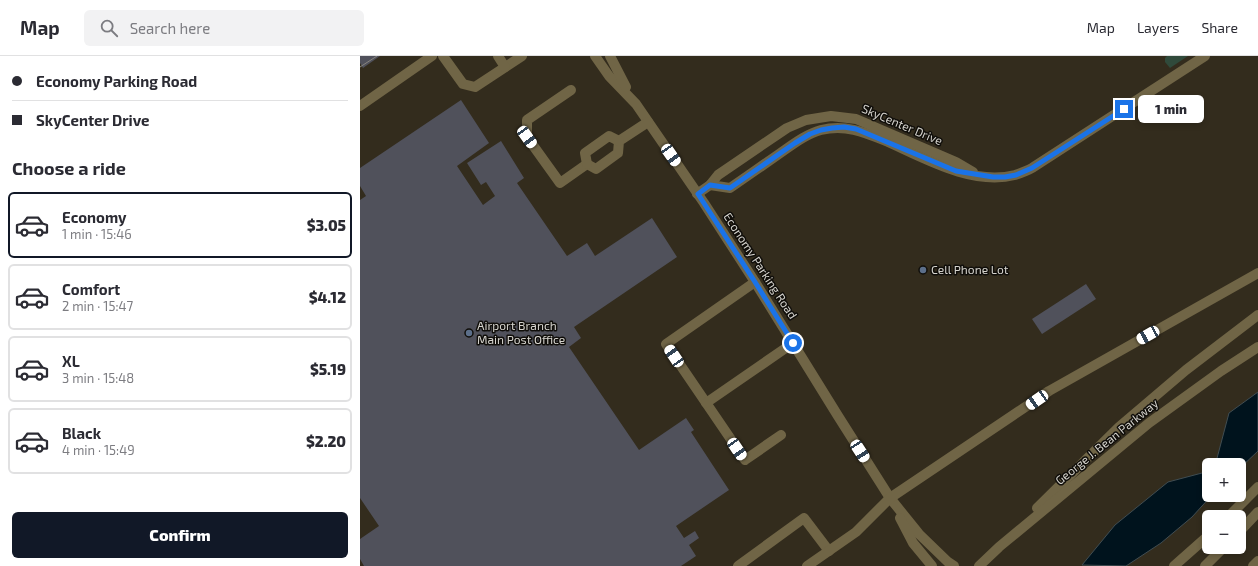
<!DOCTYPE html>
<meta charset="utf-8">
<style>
:root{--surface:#fff;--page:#f2f2f3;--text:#2b2b33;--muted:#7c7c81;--line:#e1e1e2;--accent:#111827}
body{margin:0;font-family:"Exo 2",sans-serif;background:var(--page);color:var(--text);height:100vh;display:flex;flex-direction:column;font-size:15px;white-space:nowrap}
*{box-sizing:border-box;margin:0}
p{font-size:13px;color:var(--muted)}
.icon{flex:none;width:22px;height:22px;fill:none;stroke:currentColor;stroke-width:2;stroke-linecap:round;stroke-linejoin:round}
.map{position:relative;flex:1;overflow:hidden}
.panel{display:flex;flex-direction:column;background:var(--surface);width:360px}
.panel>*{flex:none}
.guide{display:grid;align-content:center;height:88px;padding:0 12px;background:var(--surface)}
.tools{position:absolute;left:842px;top:402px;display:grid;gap:8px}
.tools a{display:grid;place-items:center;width:44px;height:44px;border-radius:6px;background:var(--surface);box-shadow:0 2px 6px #0003;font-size:20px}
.end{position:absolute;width:18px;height:18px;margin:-9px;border:5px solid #1a73e8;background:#fff;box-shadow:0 0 0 2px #fff}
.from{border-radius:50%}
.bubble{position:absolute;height:28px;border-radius:6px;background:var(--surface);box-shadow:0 2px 6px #0003;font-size:13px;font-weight:800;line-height:28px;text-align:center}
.car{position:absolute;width:12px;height:24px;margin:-12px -6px;border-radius:5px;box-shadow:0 0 3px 1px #0007;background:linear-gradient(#fff 24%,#345 0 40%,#fff 0 76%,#345 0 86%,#fff 0)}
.guide b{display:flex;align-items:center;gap:14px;height:38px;font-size:15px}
.guide b+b{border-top:1px solid var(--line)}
.guide i{width:10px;height:10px;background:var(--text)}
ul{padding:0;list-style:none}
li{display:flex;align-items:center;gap:12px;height:66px;margin:0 8px 6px;padding:0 4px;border:2px solid var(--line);border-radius:6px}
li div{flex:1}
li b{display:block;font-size:15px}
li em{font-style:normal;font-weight:800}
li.active{border-color:var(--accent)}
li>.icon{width:36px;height:36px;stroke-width:1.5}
h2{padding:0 12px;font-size:18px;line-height:48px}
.primary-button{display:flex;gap:8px;margin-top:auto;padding:8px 12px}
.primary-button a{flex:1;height:46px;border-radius:6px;background:var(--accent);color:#fff;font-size:16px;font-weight:800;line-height:46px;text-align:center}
header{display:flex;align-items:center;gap:24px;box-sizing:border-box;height:56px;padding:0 20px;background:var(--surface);border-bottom:1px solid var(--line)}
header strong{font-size:19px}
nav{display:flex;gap:22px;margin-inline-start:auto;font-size:14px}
.search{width:280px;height:36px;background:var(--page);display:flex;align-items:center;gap:10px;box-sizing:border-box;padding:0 14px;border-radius:6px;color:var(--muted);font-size:15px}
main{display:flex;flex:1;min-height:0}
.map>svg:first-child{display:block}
.built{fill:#332c1d;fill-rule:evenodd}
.green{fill:#304a3b}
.water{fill:#00131d;stroke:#404d52}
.building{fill:#50515b}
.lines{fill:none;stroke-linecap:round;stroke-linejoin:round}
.minor{stroke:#706546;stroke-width:10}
.tram{stroke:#88857e;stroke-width:1}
.route{stroke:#1a73e8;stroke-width:5}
.service-dot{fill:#5c6f8a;stroke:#100e0a;stroke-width:1.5}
.labels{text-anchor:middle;stroke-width:3;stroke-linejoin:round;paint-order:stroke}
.street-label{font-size:12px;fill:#d6d4ce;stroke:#100e0a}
.poi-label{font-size:12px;fill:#d6d4ce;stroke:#100e0a;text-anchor:start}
</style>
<header>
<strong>Map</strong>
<div class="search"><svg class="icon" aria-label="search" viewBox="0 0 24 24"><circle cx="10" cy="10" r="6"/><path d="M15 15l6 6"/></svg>Search here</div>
<nav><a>Map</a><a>Layers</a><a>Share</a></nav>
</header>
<main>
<section class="panel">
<div class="guide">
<b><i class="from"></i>Economy Parking Road</b>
<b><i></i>SkyCenter Drive</b>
</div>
<h2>Choose a ride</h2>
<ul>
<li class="active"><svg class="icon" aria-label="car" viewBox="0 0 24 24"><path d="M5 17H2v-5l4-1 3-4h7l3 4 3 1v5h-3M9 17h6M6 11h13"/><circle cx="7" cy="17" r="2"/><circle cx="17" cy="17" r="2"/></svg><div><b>Economy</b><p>1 min · 15:46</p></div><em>$3.05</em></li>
<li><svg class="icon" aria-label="car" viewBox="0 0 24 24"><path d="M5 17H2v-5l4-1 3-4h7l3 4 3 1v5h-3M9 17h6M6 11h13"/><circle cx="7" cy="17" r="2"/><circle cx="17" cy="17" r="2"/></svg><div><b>Comfort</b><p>2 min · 15:47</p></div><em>$4.12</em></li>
<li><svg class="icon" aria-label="car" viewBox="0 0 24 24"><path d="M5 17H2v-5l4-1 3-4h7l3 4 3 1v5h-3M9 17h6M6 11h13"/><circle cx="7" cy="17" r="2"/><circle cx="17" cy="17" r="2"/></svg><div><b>XL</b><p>3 min · 15:48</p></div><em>$5.19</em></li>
<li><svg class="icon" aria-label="car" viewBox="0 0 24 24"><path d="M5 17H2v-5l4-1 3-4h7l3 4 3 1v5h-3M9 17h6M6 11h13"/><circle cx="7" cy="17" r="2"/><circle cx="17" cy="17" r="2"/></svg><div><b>Black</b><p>4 min · 15:49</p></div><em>$2.20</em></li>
</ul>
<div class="primary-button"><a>Confirm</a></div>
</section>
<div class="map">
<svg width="898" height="510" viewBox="0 0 898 510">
<rect width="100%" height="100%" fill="#29251c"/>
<path class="built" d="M0 0H898V510H0ZM849 409H879V439H849ZM849 461H879V491H849Z"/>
<path class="green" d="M807 0H828L810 12 805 6V2Z"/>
<g class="water">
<path d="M898 336V395L879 413V409H852L856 406 869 357Z"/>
<path d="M849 411V439H852L832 461 801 487 766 510 722 509 755 469 808 426 842 417Z"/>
</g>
<g class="building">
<path d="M0 0H20L3 12 0 7Z"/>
<path d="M101 44 129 87 97 110 123 149 135 140 126 126 121 129 107 107 141 85 164 122 157 127 207 200 227 187 235 200 292 162 317 201 214 271 221 282 209 291 279 394 326 362 334 374 331 376 369 434 316 470 324 482 335 475 339 482 329 489 336 500 321 510H4L0 503V483L19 470 0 442V144L6 140 0 130V112Z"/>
<path d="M726 228 736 243 682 278 672 263Z"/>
</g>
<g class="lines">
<g class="minor">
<path d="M83 0 103 28 115 31 162 0"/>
<path d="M138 0 145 11"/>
<path d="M235 0 249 20 276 48 344 147 395 226 478 360 530 442 559 478 588 506 594 510"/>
<path d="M250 0 266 31"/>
<path d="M211 34 167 64V81L200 127 227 108"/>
<path d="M0 50 72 0"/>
<path d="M227 108 236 113 258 97 259 85 288 66"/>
<path d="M227 108 225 97 249 80 259 85"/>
<path d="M350 129 370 132C386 121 403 109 419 98 432 89 446 78 461 74 485 68 504 76 526 85 564 102 612 130 655 119 661 117 667 115 672 112L845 0"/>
<path d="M337 138 350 129 358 119 427 72 446 64 471 60 496 63 596 106 613 116"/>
<path d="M395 226 306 288 385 404 421 379"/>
<path d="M346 347 433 287"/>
<path d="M677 452 759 371 826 314 898 259"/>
<path d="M868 461 898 431"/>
<path d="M540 462 553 487 572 510"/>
<path d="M879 476 898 456"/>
<path d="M378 510 444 462 469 495"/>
<path d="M447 510 496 476 530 442 689 335 898 217"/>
<path d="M619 510 639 491 789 367 861 315 898 291"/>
<path d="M814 510 849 479"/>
<path d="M845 510 864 491"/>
<path d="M893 510 898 505"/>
</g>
<path class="tram" d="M0 11 17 0"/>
</g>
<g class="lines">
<path class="route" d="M433 287 395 226 338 138 350 129 370 132 435 87 450 78 461 74 472 72 484 71 496 73 596 115 633 121H645L656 119 672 112 764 53"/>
</g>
<g class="service-dot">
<circle cx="563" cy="214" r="4"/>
<circle cx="109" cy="277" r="4"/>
</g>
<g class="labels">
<g class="street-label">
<text transform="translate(542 69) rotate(23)" y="4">SkyCenter Drive</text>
<text transform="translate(400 210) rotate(57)" y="4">Economy Parking Road</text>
<text transform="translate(747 386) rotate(-39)" y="4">George J. Bean Parkway</text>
</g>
<g class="poi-label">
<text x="571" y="218">Cell Phone Lot</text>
<text x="117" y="274">Airport Branch<tspan x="117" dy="14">Main Post Office</tspan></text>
</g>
</g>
</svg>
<div class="tools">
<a>+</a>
<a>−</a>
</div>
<i class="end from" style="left:433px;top:287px"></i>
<i class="end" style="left:764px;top:53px"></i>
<div class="bubble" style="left:778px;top:39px;width:66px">1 min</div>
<i class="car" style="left:167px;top:81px;rotate:144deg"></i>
<i class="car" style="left:311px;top:99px;rotate:145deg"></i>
<i class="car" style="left:788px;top:279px;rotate:241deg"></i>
<i class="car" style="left:314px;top:300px;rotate:326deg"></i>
<i class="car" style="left:677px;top:344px;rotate:236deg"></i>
<i class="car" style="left:377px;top:393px;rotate:146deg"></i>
<i class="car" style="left:500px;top:395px;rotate:147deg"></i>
</div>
</main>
